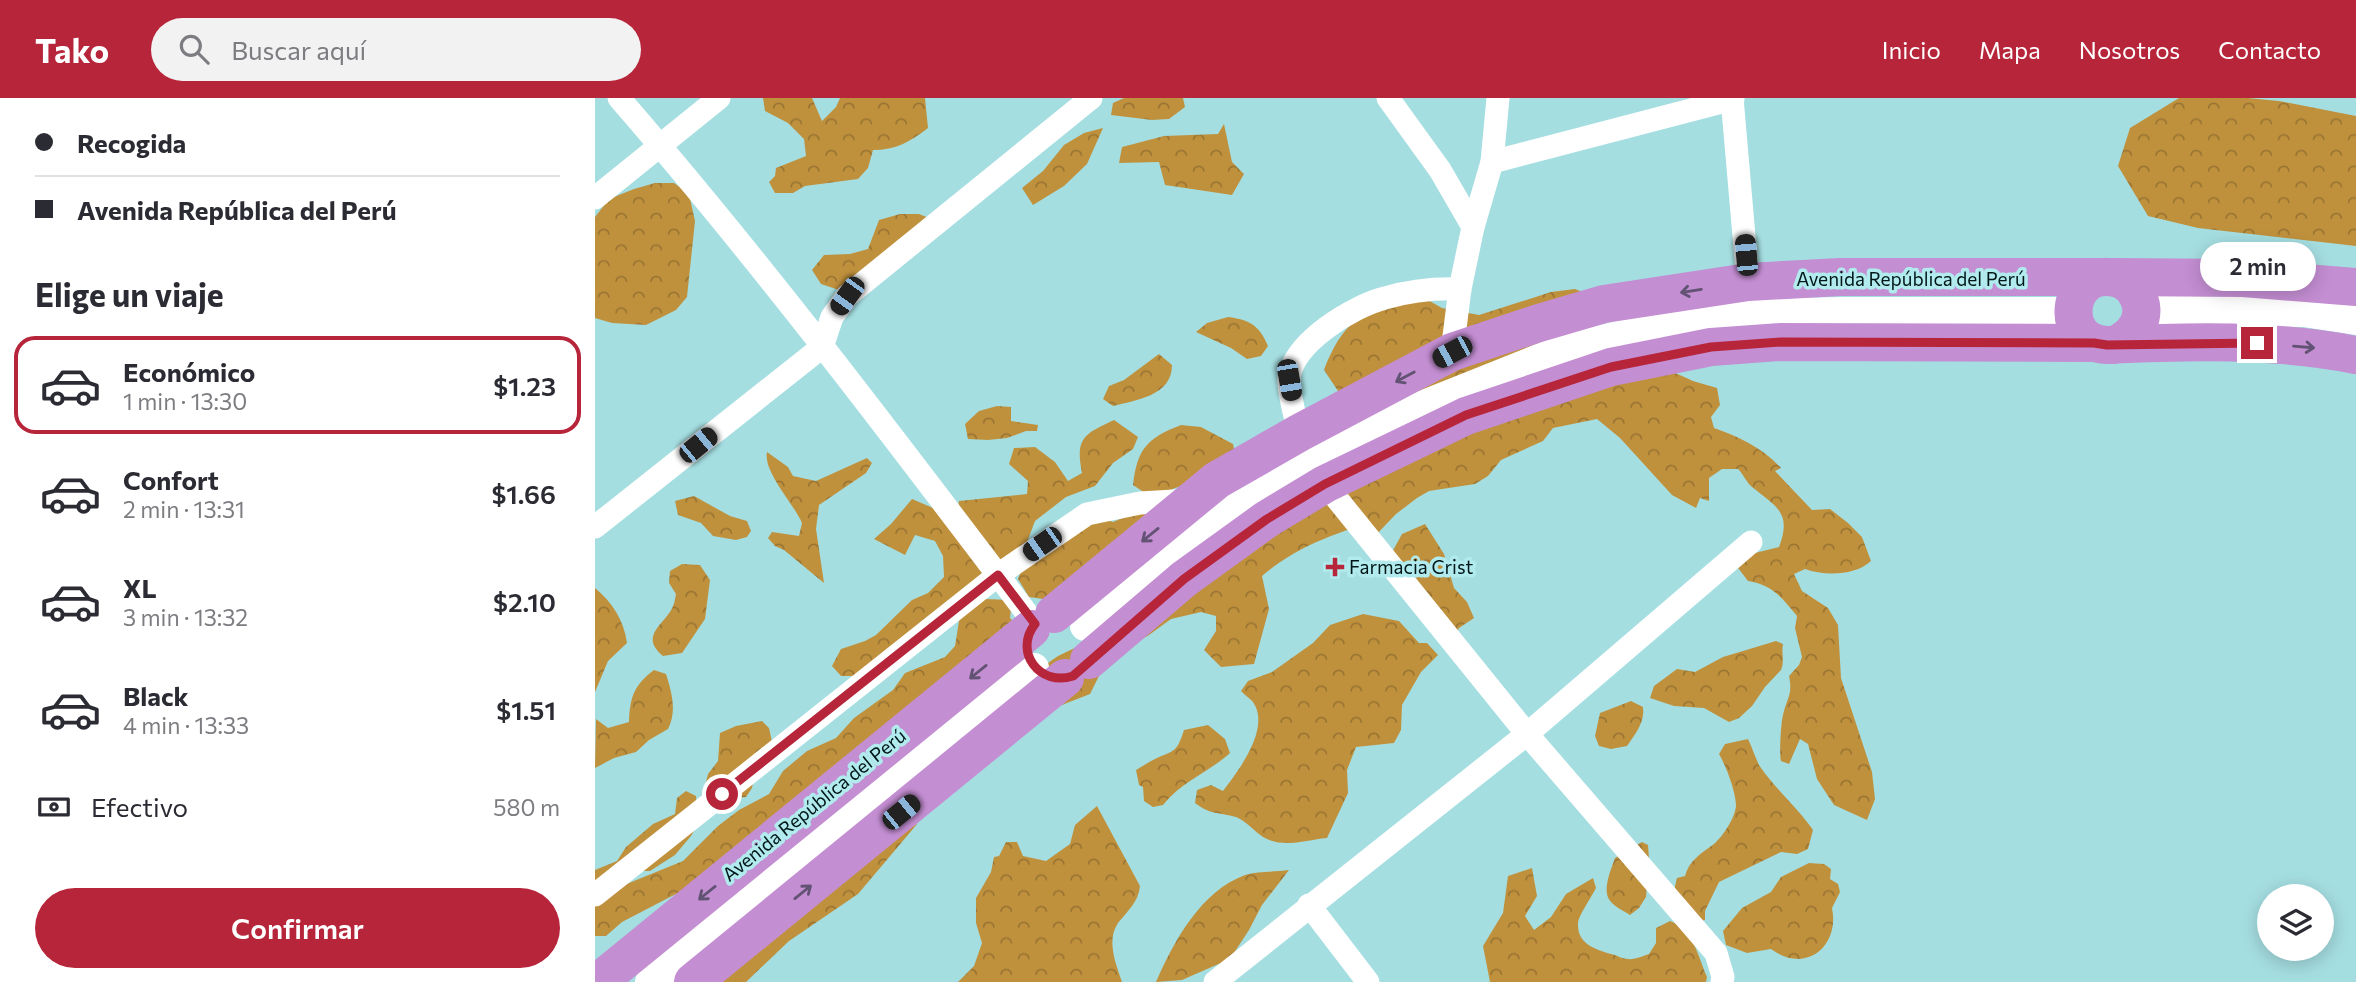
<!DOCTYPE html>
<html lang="es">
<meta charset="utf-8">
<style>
:root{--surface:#fff;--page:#f2f2f3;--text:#2b2b33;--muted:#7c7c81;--line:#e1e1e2;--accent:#b7253a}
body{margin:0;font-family:Commissioner,sans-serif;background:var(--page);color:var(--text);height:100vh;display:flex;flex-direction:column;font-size:26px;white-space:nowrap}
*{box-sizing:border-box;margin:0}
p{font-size:23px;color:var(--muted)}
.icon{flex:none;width:38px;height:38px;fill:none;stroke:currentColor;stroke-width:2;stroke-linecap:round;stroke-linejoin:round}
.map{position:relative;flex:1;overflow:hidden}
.details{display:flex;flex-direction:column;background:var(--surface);width:595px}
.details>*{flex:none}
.banner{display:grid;align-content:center;height:154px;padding:0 35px;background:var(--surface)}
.controls{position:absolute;left:1662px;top:786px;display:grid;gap:14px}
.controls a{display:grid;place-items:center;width:77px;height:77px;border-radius:50%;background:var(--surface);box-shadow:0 4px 18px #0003;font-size:35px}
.end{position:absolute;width:32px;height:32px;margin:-16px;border:9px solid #b7253a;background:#fff;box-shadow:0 0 0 4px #fff}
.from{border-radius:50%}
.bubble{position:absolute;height:49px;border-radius:24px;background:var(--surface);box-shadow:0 4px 18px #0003;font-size:23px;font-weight:600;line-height:49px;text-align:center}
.car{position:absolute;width:21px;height:42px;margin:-21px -10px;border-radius:9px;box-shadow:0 0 5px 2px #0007;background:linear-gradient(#222 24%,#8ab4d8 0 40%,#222 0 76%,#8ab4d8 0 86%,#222 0)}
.banner b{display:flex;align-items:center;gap:24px;height:66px;font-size:26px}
.banner b+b{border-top:2px solid var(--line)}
.banner i{width:18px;height:18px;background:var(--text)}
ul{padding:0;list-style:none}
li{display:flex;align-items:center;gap:21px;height:98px;margin:0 14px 10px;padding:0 21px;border:4px solid transparent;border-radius:21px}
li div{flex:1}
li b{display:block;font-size:26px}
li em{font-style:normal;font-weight:600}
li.on{border-color:var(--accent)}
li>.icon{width:63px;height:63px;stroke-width:1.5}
h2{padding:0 35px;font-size:32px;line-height:84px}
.pay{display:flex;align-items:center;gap:18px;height:77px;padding:0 35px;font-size:26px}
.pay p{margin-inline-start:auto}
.action{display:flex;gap:14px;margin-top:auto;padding:14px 35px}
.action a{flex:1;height:80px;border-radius:42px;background:var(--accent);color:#fff;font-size:28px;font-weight:600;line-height:80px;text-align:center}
header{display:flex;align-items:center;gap:42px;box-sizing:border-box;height:98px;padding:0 35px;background:var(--accent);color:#fff}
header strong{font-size:33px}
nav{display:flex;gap:38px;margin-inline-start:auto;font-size:24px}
.search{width:490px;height:63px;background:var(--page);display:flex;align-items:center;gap:18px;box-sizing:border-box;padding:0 24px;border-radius:38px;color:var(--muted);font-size:26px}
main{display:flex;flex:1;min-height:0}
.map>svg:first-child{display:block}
.forest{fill:url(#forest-crowns)}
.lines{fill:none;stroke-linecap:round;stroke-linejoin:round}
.minor{stroke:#fff;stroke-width:23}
.tertiary{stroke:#fff;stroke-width:30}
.trunk{stroke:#c48ed2;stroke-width:38}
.oneway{stroke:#625274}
.route{stroke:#b7253a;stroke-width:9}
.poi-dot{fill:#b7253a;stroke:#b1ebee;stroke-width:2.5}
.labels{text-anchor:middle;stroke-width:7;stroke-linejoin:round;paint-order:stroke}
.street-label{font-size:19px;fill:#011617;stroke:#b1ebee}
.poi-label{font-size:19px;fill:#011617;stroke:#b1ebee;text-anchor:start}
</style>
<header>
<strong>Tako</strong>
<div class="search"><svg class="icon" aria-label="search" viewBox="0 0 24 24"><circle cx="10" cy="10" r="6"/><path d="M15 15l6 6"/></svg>Buscar aquí</div>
<nav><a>Inicio</a><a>Mapa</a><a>Nosotros</a><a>Contacto</a></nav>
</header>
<main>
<section class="details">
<div class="banner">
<b><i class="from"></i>Recogida</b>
<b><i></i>Avenida República del Perú</b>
</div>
<h2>Elige un viaje</h2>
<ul>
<li class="on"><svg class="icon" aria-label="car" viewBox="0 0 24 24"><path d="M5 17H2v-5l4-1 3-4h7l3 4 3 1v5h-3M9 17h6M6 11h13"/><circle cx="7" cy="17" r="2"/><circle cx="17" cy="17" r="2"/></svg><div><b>Económico</b><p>1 min · 13:30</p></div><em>$1.23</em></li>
<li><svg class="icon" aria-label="car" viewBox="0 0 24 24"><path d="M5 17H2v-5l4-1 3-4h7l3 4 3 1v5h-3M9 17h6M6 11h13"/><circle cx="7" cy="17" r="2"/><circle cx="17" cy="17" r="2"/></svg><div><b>Confort</b><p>2 min · 13:31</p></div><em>$1.66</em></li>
<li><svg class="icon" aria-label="car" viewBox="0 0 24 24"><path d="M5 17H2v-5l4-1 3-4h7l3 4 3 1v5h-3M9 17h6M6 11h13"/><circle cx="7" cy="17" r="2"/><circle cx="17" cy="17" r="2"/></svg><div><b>XL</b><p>3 min · 13:32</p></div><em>$2.10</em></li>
<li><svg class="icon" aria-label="car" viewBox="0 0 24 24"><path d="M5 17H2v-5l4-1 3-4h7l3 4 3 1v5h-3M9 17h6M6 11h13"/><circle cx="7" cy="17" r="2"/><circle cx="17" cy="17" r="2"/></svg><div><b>Black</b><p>4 min · 13:33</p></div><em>$1.51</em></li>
</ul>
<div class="pay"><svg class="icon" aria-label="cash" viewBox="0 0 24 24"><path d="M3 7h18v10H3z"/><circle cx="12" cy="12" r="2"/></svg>Efectivo<p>580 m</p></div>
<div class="action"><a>Confirmar</a></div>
</section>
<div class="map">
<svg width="1761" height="884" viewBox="0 0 1761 884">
<defs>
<pattern id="forest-crowns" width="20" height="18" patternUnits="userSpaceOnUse" patternTransform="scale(1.75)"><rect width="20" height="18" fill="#c0913d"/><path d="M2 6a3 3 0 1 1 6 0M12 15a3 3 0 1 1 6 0" fill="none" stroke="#9a7532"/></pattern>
</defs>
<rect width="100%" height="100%" fill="#a5dee1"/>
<g class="forest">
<path d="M168 0H217L227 23 241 9 245 0H330L333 30C315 44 301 52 278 52L273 70 263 81 210 88 198 95H180L174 84 180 78 181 70 211 58 209 41 193 25 170 13Z"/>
<path d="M529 0H588L590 9 574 21 557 22 516 17 518 5Z"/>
<path d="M1584 0H1653L1684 3 1761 18V148L1603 130 1553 118 1523 68 1535 30Z"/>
<path d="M629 26 637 64 649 76 637 97 570 87 564 64 524 65 527 49 569 38 623 36Z"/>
<path d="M508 30 492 66 469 88 438 107 427 90 448 73 469 47 489 35Z"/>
<path d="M60 85H79L94 96 100 123 92 199 81 212 51 227 17 225 0 220V119L14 101 39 91Z"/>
<path d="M305 116H324L339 122 244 192 226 186 217 172 229 157 255 156 273 151 284 122Z"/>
<path d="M980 191 1011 203 997 237 1098 283 1122 290 1125 307 1116 319 1119 330C1143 338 1168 350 1186 370L1180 373 1217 412 1235 411 1253 425 1267 439 1276 463C1260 478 1229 478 1210 471L1199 476 1207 493 1233 510 1243 527 1246 580 1277 674 1280 701 1272 722 1239 707 1222 681 1213 646 1205 641 1194 666 1186 663C1184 656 1186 624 1188 617 1192 599 1198 597 1194 578L1204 567 1207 559 1200 530 1202 518C1187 500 1178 487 1153 483L1143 470 1160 455 1184 449C1197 415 1182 409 1157 389 1152 385 1148 376 1143 371H1127L1114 380V403L1105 400 1101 410 1077 397 1025 340 1002 321 958 330 948 343 906 362 893 378 880 386 834 393 822 400 801 416 779 439 770 440 752 432C717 445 696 454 667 478L674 511 659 566 626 569 609 552 621 533V518L606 514 576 521 554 537 512 562 495 596 454 612 437 576 463 558 488 546 743 293 729 272C752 214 769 217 824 197L847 210 884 217 956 194Z"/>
<path d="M633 219C655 222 664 227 673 248L666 258 652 261 636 250 601 234 612 225Z"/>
<path d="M564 256 577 267C577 298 541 302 518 308L508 301 514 288 529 282Z"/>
<path d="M402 308 416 309V323L443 327 442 333H431L412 340 393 342 373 341 370 326 384 313Z"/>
<path d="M519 322 543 339 538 351 518 365 500 388 471 399 440 423 431 447 411 469 362 414 364 403 432 396 433 383 414 366 419 350 440 349 460 364 473 383 487 375C480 340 489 336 519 322Z"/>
<path d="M586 327 606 329 638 346 641 361 594 385 556 399 538 387C542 351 552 340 586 327Z"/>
<path d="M172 354 193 369 198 378 221 383 272 360 277 365 271 375 224 407 221 431 229 485 189 452 180 448 173 440 177 434 204 438 207 425C199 406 168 374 172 354Z"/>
<path d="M99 398 135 418 152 423 156 433 152 439 141 442 118 438 106 425 83 417 80 403Z"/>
<path d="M317 401 338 410 390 477 269 578H246L237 568 246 551 270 543 281 537 317 502 333 495 349 479 348 458 340 443 320 437 310 457 279 441 296 426Z"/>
<path d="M544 413 565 416 462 503 434 499 423 481 428 468 507 420 518 424Z"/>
<path d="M830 426 849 456 859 490 872 504 879 520 864 530 860 537 796 456 807 436Z"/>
<path d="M87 466 105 467 115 482 110 521 87 555 68 558C43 537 71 526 78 508 80 504 80 500 81 496L74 485 75 473Z"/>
<path d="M0 490C17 504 29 522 32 545L13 563 0 594Z"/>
<path d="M390 501 417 502 415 520 422 527 102 785 27 824 11 838H0V805L12 794 88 763 123 728 144 712 174 696 188 673 212 653 241 640 259 620 298 592 310 575 350 559 360 548 364 523 371 513Z"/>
<path d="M768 516 804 523 824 545H832L843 557 826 574 807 607 806 632 799 645 761 649 752 672 753 695 732 740C710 742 688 751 668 739 659 733 651 723 641 719 624 714 615 717 600 705L602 692 616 687 628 693C644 672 676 630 658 604 655 600 649 597 646 593L653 583 677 574 718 545 735 527Z"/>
<path d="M1181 543 1188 546C1186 556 1190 562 1186 572L1170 589 1157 608 1144 620 1134 624 1109 610 1079 608 1055 600 1059 588 1082 571 1100 574 1128 559Z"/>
<path d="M59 572 71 576C77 595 82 613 73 631L54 642 41 654 19 660 0 670 1 621 13 630 34 624C35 599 39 587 59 572Z"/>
<path d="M1036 603 1048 609C1050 624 1041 635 1032 648L1016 651 1004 648 1000 638 1005 615Z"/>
<path d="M167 623 174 630 177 644 160 675 157 690 151 699 132 701 116 698 110 688 113 676 123 663 125 635 141 628Z"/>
<path d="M613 627 630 641 635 655C613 675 587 683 568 707L558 709 549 703 548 689 544 687 541 672C548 668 555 663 562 660 581 652 582 653 589 632Z"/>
<path d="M1153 641C1157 649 1160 659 1164 667 1180 691 1202 709 1218 732L1213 751 1202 756 1186 754 1124 784 1110 813V822L1096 825 1077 801 1082 780 1090 778C1094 762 1107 755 1119 746 1128 738 1140 720 1141 708 1141 694 1131 668 1124 656L1130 646Z"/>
<path d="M91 693 101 698 103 726 96 738 80 757 55 773H36L0 788V772L22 763 31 749 58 726 80 716 82 700Z"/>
<path d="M502 708 545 788C543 805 533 812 523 825 511 843 521 866 527 884H363L379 868 387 845 381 825V800L396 774 399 759 404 758 411 744H422L428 758 451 763 475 746 480 727Z"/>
<path d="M323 725 263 796 194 843 151 884H95Z"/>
<path d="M1047 744 1053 747 1054 761 1051 799 1044 810 1035 817C1029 813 1020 809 1016 804 1006 793 1016 772 1020 760Z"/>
<path d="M1214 765 1229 766 1236 771 1235 781 1243 786 1245 794 1237 810C1245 848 1211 877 1176 851L1152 855 1131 847 1128 833 1147 810 1176 794 1186 779Z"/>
<path d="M937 770 942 798 930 818 939 832 956 819 971 796 998 780 1001 790C996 800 984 817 983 825 982 846 1000 851 1016 856 1022 857 1027 861 1033 861 1039 862 1048 858 1054 856L1061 845V830L1075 823C1098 831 1103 858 1112 879L1111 884H895L888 848 908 815 913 778Z"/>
<path d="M694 772 667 807 654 832 635 861 587 882 561 884C579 843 606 793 650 777 663 773 680 774 694 772Z"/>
</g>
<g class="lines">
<g class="minor">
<path d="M24 0C170 168 305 348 440 526"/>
<path d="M793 0 845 72 878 129"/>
<path d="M1137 0 1153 184"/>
<path d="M897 64 1138 1"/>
<path d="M0 100 124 0"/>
<path d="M857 254 865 191 878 129 897 64 903 0"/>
<path d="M704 335C701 320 693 295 694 281 697 245 758 208 790 200 814 193 840 190 865 191"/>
<path d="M730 386 932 636 1121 855 1128 879 1127 884"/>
<path d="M0 429 227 249 237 219 252 198 496 0"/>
<path d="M0 797 403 477 492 416 545 405 596 402"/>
<path d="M714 807 773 884"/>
<path d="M620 884 932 636 1156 444"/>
</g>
<g class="tertiary">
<path d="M1547 212 1709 214 1761 222"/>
<path d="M490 528 588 448 655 397 732 352 799 319 971 250 1040 234 1146 216 1245 214H1478"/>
<path d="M55 884 439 570"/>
</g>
<g class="trunk">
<path d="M1518 179 1648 180 1761 189"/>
<path d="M1519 247C1540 239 1555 217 1541 195 1537 188 1529 182 1520 180 1472 169 1461 245 1512 247 1595 243 1680 241 1761 257"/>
<path d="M459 516 622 382 704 335 857 254 944 225 1009 206 1153 184 1245 179H1506"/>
<path d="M494 562 589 481 672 421 730 386 871 318 1016 269 1116 249 1186 244 1499 245"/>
<path d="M3 884 436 531"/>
<path d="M98 884 470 580"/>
</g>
</g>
<defs><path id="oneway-shaft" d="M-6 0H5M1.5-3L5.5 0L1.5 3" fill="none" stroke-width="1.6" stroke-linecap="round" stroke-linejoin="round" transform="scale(1.75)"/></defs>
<g class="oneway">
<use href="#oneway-shaft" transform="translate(1096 193) rotate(171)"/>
<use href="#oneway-shaft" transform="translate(1709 249) rotate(5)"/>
<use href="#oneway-shaft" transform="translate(810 279) rotate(152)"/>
<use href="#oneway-shaft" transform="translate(555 437) rotate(141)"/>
<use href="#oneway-shaft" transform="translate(383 574) rotate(141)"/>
<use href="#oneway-shaft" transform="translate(208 794) rotate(-39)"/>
<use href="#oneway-shaft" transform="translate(112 795) rotate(141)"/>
</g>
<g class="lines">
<path class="route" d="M127 696 403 477 440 526C418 554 445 589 478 578L589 481 672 421 730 386 871 317 1016 269 1116 249 1186 244 1499 245 1512 247 1662 245"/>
</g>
<path class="poi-dot" d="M736.5 458.5h7v7h7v7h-7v7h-7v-7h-7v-7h7z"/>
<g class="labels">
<g class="street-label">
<text x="1316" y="188">Avenida República del Perú</text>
<text transform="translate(219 707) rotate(-39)" y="7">Avenida República del Perú</text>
</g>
<g class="poi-label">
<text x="754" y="476">Farmacia Crist</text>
</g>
</g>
</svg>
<div class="controls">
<a><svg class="icon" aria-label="layers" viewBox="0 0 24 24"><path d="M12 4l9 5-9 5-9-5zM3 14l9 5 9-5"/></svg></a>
</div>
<i class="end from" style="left:127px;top:696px"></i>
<i class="end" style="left:1662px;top:245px"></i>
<div class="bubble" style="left:1605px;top:144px;width:116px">2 min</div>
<i class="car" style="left:1151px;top:157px;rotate:355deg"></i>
<i class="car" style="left:252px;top:198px;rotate:216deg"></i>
<i class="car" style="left:857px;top:254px;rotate:242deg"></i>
<i class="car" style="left:694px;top:282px;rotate:170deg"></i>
<i class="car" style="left:103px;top:347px;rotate:51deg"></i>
<i class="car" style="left:447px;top:446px;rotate:235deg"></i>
<i class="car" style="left:306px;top:714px;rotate:51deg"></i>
</div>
</main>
